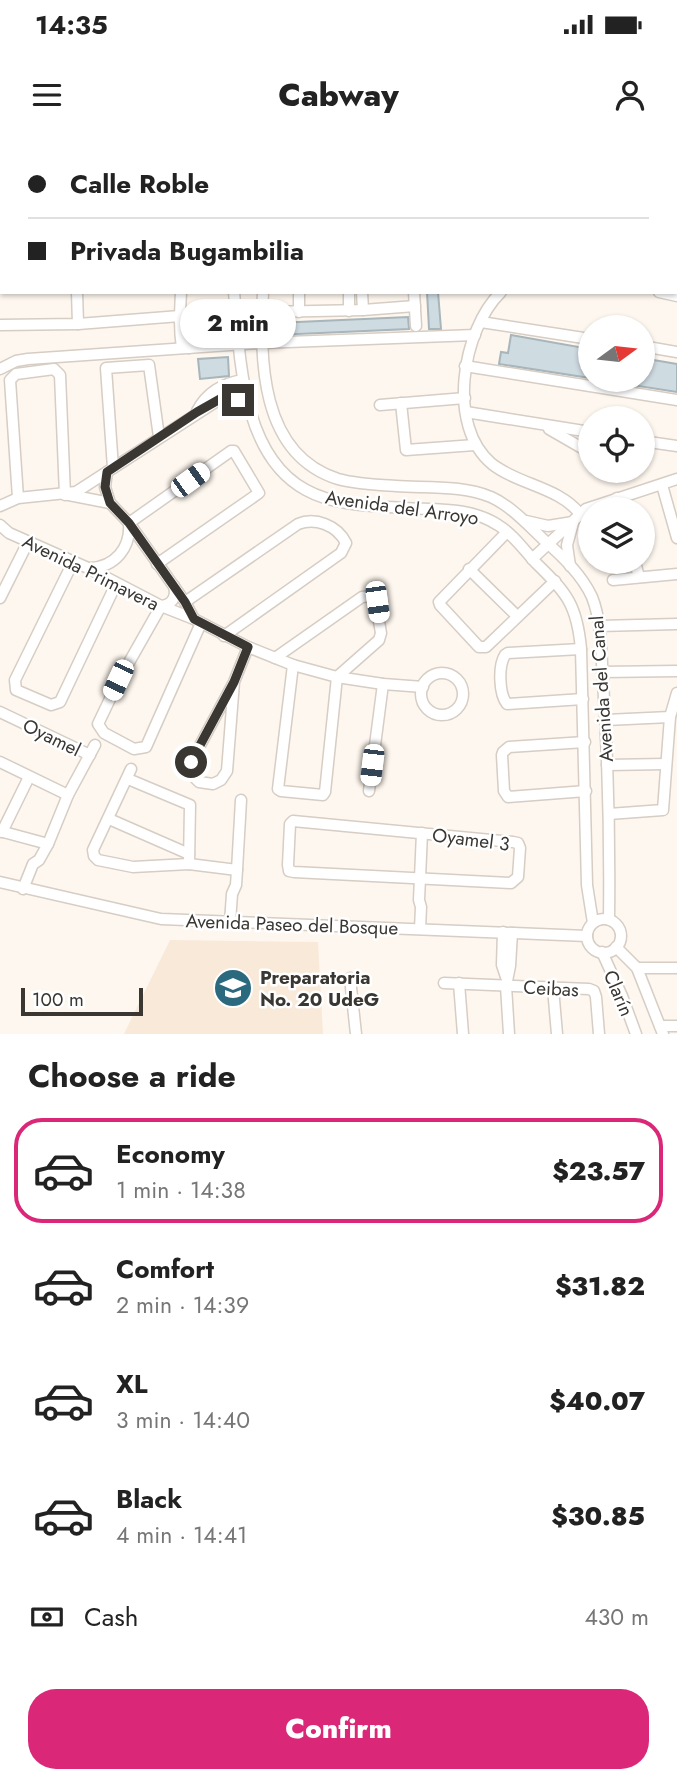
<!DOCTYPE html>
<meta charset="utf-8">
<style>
:root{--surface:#fff;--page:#f2f2f2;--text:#222;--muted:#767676;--line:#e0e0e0;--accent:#db2777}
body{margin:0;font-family:Jost,sans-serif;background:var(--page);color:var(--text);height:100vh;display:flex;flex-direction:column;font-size:26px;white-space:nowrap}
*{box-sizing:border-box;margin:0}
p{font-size:23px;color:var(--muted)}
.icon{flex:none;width:38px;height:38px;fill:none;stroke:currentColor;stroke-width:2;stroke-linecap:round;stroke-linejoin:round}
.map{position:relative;height:894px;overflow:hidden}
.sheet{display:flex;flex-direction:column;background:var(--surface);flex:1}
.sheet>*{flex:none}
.guide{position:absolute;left:0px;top:0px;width:677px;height:154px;box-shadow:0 2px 5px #0004;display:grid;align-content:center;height:154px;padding:0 28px;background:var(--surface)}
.needle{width:46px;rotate:75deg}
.fabs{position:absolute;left:578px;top:175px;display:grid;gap:14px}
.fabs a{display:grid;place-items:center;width:77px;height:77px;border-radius:50%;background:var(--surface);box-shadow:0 2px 5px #0004;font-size:35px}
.scale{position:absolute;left:21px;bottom:18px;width:122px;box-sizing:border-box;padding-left:7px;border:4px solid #3a3733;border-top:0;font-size:19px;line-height:24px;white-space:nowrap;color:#3a3733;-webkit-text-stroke:5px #fff;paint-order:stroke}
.end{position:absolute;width:32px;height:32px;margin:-16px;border:9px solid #3a3733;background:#fff;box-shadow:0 0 0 4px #fff}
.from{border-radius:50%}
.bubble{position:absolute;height:49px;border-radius:24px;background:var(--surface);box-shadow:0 2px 5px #0004;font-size:23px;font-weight:800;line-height:49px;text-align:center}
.car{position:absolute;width:21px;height:42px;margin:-21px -10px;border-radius:9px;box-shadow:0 0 5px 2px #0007;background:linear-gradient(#fff 24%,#345 0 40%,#fff 0 76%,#345 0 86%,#fff 0)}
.guide b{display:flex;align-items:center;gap:24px;height:66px;font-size:26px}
.guide b+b{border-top:2px solid var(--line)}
.guide i{width:18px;height:18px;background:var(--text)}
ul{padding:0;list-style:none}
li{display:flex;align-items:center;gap:21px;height:105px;margin:0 14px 10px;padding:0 14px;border:4px solid transparent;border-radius:28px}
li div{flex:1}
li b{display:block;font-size:26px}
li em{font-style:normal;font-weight:800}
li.on{border-color:var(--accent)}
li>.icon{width:63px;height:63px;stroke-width:1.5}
h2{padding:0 28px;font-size:32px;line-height:84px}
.pay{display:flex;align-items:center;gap:18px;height:77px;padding:0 28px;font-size:26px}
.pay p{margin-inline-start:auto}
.button{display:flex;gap:14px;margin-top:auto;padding:14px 28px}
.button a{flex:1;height:80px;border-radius:28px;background:var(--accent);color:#fff;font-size:28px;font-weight:800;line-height:80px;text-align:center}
.status{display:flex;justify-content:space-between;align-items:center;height:49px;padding:0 35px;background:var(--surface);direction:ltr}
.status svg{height:19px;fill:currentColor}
header{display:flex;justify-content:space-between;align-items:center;height:91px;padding:0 28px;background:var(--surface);font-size:32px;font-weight:800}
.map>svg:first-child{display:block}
.built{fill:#f8e9d9}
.building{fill:#cedbe1;stroke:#a8b5ba;stroke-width:2}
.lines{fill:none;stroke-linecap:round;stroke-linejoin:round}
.street-casing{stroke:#d6cdc4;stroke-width:13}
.street{stroke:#fff;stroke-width:10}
.route{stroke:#3a3733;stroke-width:9}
.labels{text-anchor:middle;stroke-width:5;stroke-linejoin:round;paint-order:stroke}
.street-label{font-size:19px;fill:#3a3733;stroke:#fff}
.poi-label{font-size:19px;font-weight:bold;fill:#3a3733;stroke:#fff;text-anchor:start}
</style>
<div class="status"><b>14:35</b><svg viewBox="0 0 49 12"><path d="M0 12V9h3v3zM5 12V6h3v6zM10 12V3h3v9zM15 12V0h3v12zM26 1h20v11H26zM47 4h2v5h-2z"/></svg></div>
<header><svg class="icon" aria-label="menu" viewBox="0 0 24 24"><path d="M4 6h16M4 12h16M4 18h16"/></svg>Cabway<svg class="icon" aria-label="person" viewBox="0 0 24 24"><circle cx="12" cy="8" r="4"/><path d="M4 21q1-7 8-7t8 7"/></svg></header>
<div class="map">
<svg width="677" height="894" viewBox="0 0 677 894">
<rect width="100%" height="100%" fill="#fef7ef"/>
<path class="built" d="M170 800 318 802 323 894H124Z"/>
<g class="building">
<path d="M427 152H438L441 189H429Z"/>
<path d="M408 177 409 189 276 195V183Z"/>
<path d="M511 195 590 209V238L499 224 501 212 508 213Z"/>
<path d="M228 217 229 236 200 239 198 219Z"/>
<path d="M642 218 677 224V252L619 243 620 240H642Z"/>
</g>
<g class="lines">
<defs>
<g id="street">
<path d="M263 0V2"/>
<path d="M395 0 405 2"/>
<path d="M608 0 613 2"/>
<path d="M359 2 360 0"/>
<path d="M664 2 665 0"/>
<path d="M676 11H677"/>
<path d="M0 43 2 44"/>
<path d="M676 43H677"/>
<path d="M676 74 677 75"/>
<path d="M0 94H2"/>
<path d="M676 121H677"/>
<path d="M0 136 2 135"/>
<path d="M77 152 78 184"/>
<path d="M181 152C180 172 179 189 182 208"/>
<path d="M234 152C240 216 241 315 306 350 335 366 372 366 405 368 436 370 471 367 498 385 513 394 524 410 536 423 567 453 577 465 581 509L587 745 593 783"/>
<path d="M263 152C260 218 259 314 338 339 356 344 378 345 396 346 426 348 462 345 491 357 511 366 528 385 544 400 562 416 582 435 592 457 602 482 601 514 603 541 608 620 610 700 609 779"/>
<path d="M362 152 363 170"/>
<path d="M414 152 416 186"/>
<path d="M501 152C462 190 446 286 492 324 519 345 559 347 580 374"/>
<path d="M659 152 677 156"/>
<path d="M349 171V152"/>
<path d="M267 172 363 170 415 166"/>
<path d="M299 172V152"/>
<path d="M181 182 186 188 189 208"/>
<path d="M481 182 590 199"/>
<path d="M0 185 78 184 180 176"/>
<path d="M642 206 677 212"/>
<path d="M465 226 677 260"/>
<path d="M0 229 16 221 28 219 261 203 475 195"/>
<path d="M401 263 406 310 475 305"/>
<path d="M380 265 465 258"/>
<path d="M197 271C207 252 222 244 242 240"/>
<path d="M466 272 590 292"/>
<path d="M549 289 582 308 590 310"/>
<path d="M642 301 677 306"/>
<path d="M113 328 106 228 149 225 159 297"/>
<path d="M107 332 105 347 110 363 129 383 185 462 194 479"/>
<path d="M662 345 677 398"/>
<path d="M69 355 110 363"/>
<path d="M18 358 10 240 16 234 54 229 60 235 65 355"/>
<path d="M617 358 620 369"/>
<path d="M0 366 18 358 76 352 220 259 234 258 247 265"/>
<path d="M526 381 548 386 573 382"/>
<path d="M0 385 9 393 88 428 161 466 194 479 248 507 293 525 337 537 383 544 423 547"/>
<path d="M507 392 439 462 440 465 479 507H486L555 441"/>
<path d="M532 419 586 369 677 339"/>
<path d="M73 422 15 540 16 550 51 565 60 562 116 444"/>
<path d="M635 422 639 437"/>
<path d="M570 426 567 405 573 383"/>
<path d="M90 428C115 427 131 408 129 383L231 311H234L259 353 157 424"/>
<path d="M469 429 517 476"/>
<path d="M613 440 677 434"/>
<path d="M174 446C177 457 172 465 161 466L119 540 98 584 104 593 134 609 146 607 201 483"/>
<path d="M0 458 28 402"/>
<path d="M185 462 298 384C315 377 337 385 346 403L341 413 224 496"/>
<path d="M599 486 677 484"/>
<path d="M581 509 508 513 505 515C498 526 499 554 507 564L583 559"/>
<path d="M275 518 362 457 371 456 375 458 381 493 379 500 337 537 325 652 323 655 281 651 278 649 293 525"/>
<path d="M602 532 677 531"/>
<circle cx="442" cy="554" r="21"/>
<path d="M234 542 227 631 221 640 213 644 199 642 191 634V622L234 542 248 507"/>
<path d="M0 572 90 615"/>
<path d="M606 580 670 577"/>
<path d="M585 602 509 607 503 612 502 615 504 651 508 657 586 651"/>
<path d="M0 622 68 655"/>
<path d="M607 625 666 624"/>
<path d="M131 629 93 710 94 716 98 720 133 727 189 724 237 730"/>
<path d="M128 639 190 665 189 724"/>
<path d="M369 651 383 544"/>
<path d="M609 674 663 670 670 577 677 553"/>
<path d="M109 679 189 714"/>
<path d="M293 681 513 702 518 703 520 708 518 737 511 743 294 732 289 731 288 725 290 684Z"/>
<path d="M0 691 48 704"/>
<path d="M2 692 29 637"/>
<path d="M0 742 161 779 587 796"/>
<path d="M23 749 33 724 39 720 48 704 68 655 95 605"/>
<circle cx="604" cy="796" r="17"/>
<path d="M230 782 232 754 236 745 237 730 241 660"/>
<path d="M420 789 421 767 419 760 422 693"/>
<path d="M503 792 502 825 506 837"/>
<path d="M616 807 637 828 663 894"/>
<path d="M602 812 622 856 636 894"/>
<path d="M637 828H677"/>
<path d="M350 838 356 894"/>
<path d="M444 843 589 849 594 851 596 857 599 894"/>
<path d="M459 843 463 894"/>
<path d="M553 848 557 894"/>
<path d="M660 886H677"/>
<path d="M509 894 506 846 510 826 512 793"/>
</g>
</defs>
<use href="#street" class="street-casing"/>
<use href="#street" class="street"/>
</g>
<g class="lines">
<path class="route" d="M191 622 234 542 248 507 194 479 185 462 129 383 110 363 105 347 107 332 197 272 220 259 229 257 238 260"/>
</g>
<defs>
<symbol id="university-disc" viewBox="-11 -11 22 22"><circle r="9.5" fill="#2b697f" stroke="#fff"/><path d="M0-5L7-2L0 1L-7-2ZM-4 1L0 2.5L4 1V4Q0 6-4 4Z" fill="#fff"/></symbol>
</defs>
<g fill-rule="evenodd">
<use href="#university-disc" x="211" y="826" width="44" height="44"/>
</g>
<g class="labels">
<g class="street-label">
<text transform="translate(402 367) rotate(8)" y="7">Avenida del Arroyo</text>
<text transform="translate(91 432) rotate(26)" y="7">Avenida Primavera</text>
<text transform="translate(601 549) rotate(-94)" y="7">Avenida del Canal</text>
<text transform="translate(52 597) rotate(26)" y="7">Oyamel</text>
<text transform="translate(471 699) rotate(7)" y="7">Oyamel 3</text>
<text transform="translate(292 784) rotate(2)" y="7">Avenida Paseo del Bosque</text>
<text transform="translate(551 848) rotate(3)" y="7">Ceibas</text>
<text transform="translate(619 853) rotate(67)" y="7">Clarín</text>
</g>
<g class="poi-label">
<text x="260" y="844">Preparatoria<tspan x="260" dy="22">No. 20 UdeG</tspan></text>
</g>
</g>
</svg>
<div class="fabs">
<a><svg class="needle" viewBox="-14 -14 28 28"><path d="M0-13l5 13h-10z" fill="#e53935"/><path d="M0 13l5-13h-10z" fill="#767676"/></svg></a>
<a><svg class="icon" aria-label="locate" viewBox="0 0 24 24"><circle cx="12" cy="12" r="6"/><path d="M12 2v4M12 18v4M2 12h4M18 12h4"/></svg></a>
<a><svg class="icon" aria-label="layers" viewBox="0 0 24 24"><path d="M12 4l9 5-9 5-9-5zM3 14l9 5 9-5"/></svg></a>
</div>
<div class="scale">100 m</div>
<i class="end from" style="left:191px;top:622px"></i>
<i class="end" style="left:238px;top:260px"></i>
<div class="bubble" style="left:180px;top:159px;width:116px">2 min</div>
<i class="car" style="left:190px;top:340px;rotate:54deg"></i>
<i class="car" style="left:377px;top:462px;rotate:172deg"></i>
<i class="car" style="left:118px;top:540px;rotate:205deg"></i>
<i class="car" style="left:372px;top:625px;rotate:187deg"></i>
<div class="guide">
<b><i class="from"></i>Calle Roble</b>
<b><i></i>Privada Bugambilia</b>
</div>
</div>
<section class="sheet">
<h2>Choose a ride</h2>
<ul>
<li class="on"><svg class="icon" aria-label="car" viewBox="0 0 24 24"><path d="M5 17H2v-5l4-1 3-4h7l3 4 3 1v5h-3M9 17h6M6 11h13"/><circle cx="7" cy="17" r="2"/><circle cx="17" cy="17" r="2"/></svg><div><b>Economy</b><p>1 min · 14:38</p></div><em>$23.57</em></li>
<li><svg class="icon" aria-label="car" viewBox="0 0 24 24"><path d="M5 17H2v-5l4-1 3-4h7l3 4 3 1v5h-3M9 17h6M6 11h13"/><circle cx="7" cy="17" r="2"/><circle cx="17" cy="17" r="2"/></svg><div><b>Comfort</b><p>2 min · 14:39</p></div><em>$31.82</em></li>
<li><svg class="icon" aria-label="car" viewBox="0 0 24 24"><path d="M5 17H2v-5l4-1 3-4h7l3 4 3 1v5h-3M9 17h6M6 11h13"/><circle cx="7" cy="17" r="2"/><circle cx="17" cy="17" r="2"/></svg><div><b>XL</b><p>3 min · 14:40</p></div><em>$40.07</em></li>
<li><svg class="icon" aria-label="car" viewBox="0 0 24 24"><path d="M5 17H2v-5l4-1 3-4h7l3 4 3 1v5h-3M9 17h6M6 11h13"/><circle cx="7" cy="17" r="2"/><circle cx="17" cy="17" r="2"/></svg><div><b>Black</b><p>4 min · 14:41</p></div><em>$30.85</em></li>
</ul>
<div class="pay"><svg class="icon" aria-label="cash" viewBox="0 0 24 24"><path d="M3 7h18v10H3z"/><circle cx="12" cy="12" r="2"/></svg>Cash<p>430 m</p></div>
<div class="button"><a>Confirm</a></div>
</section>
